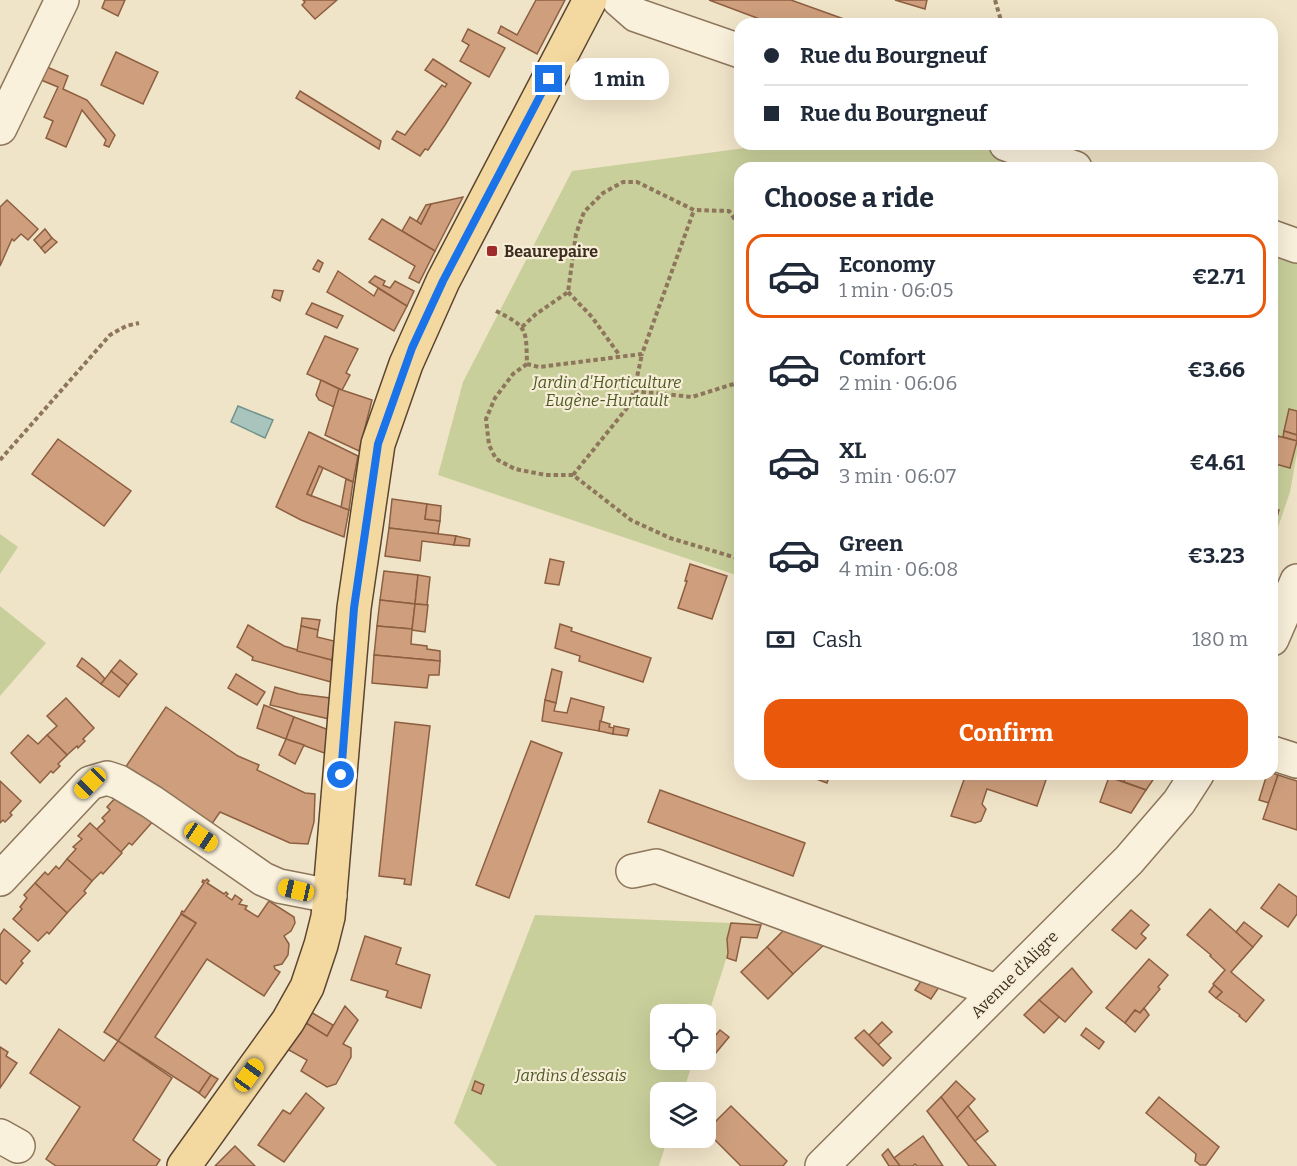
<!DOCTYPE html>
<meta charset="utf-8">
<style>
:root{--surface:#fff;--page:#f2f2f3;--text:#1f2937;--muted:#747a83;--line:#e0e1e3;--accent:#ea580c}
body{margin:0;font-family:Bitter,serif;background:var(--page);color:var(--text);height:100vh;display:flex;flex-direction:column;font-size:22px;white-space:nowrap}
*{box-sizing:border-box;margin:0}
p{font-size:20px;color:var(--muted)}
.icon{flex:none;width:33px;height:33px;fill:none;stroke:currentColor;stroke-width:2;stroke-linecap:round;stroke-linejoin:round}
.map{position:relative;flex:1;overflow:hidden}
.panel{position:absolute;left:734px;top:162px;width:544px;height:618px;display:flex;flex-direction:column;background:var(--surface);border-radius:18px;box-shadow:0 6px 24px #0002}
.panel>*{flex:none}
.banner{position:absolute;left:734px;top:18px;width:544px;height:132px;border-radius:18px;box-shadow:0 6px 24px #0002;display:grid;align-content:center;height:132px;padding:0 30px;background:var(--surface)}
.controls{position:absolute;left:650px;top:1004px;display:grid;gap:12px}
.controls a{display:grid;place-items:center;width:66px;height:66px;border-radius:12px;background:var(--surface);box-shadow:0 6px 24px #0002;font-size:30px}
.end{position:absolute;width:27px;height:27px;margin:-14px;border:8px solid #1a73e8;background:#fff;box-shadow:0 0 0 3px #fff}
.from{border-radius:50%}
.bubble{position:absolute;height:42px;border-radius:18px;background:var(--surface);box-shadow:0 6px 24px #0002;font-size:20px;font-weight:700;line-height:42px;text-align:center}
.car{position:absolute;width:18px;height:36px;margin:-18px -9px;border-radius:8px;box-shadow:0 0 4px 2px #0007;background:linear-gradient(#f5c518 24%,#345 0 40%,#f5c518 0 76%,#345 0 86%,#f5c518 0)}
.banner b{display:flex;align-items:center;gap:21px;height:57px;font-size:22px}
.banner b+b{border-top:2px solid var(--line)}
.banner i{width:15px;height:15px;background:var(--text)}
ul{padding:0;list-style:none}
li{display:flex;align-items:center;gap:18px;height:84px;margin:0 12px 9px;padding:0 18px;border:3px solid transparent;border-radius:18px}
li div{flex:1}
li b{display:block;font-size:22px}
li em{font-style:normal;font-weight:700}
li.current{border-color:var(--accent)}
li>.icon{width:54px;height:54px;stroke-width:1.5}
h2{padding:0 30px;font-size:27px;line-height:72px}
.pay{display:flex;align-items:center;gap:15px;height:66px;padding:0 30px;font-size:22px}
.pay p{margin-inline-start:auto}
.primary-button{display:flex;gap:12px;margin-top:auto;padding:12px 30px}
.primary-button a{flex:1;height:69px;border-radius:18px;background:var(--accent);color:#fff;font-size:24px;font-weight:700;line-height:69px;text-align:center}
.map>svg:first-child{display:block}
.green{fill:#c9cf9b}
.water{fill:#a9c4bc;stroke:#6f938a;stroke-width:1.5}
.building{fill:#cf9f7d;stroke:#8d5f41;stroke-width:1.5}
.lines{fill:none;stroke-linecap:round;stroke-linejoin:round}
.minor-casing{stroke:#8d765c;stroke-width:36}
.major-casing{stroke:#5b4430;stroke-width:36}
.path{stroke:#8d765c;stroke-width:4;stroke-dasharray:4.5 3;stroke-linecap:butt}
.minor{stroke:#faf1dc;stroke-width:33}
.major{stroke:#f3d9a0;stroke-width:33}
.route{stroke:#1a73e8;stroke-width:8}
.poi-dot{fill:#9e2a2b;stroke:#f7eed8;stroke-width:2}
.labels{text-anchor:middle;stroke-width:4.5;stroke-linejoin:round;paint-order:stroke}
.poi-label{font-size:16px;font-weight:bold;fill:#3d2e20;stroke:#f7eed8;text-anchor:start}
.park-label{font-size:16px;font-style:italic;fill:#4d5a26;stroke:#f7eed8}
.street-label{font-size:16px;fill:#3d2e20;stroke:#f7eed8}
</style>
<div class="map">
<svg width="1297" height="1166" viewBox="0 0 1297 1166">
<rect width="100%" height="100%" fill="#f0e4c8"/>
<g class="green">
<path d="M776 144H975L1042 168H740L739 576 438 475 463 382 572 171Z"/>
<path d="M1272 251 1297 260V453L1290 492 1272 545Z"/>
<path d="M0 534 18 547 0 574Z"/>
<path d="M0 606 46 643 0 696Z"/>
<path d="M535 915 731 923 728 953 705 1025V1014H660V1059H694L683 1092H660V1137H668L659 1166H497L454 1123Z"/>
</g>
<path class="water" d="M238 406 273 420 265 438 231 422Z"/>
<g class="building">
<path d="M105 0H125L118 16 102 8Z"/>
<path d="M303 0H337L315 19 302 5 305 2Z"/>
<path d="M536 0H565L537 54 498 33 501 26 517 35Z"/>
<path d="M709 0H791L855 23 773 24Z"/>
<path d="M895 0H927L925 9Z"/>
<path d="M468 29 505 48 489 77 460 61 469 45 462 41Z"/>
<path d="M116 52 158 72 143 104 101 85Z"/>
<path d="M433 59 471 83 445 125 428 150 425 149 420 156 392 139 397 131 405 135 442 85 445 87 447 84 425 70Z"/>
<path d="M47 67 68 76 63 89 87 100 115 135 109 147 104 145 106 140 82 110 66 147 46 138 53 121 44 117 58 87 41 80Z"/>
<path d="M300 91 381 141 379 149 296 98Z"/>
<path d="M463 197 435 251 402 231 410 217 421 224 431 204Z"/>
<path d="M7 200 38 229 28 240 21 234 14 241 12 239 0 266V207Z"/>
<path d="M431 204 421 224 417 221 426 205Z"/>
<path d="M382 219 435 251 419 283 409 278 415 266 369 239Z"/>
<path d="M45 229 52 238 41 248 34 240Z"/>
<path d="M52 238 57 242 45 253 41 248Z"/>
<path d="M318 260 323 263 319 272 313 269Z"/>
<path d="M338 271 374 296 378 288 407 306 394 331 327 292Z"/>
<path d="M375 276 385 281 383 285 390 288 395 281 414 291 407 306 369 282Z"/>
<path d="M274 290 283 291 280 301 272 297Z"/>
<path d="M312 303 343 316 337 328 306 314Z"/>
<path d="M325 336 358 349 346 373 350 375 342 390 307 374Z"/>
<path d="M321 380 339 389 334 407 319 400 316 395Z"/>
<path d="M339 389 372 400 359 451 325 435Z"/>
<path d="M1289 409 1297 411V435L1284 431Z"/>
<path d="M1284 431 1297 435V441L1283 437Z"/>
<path d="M309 432 358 456 353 482 319 466 307 494 349 510 344 537 301 520 276 507Z"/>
<path d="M1278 436 1297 441 1290 468 1272 463Z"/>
<path d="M58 439 131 491 104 526 32 474Z"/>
<path d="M319 466 323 468 311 496 307 494Z"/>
<path d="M346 479 353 482 349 510 341 507Z"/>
<path d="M392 499 427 504 425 519 440 521 438 534 389 528Z"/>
<path d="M427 504 441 506 440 521 425 519Z"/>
<path d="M1272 508 1279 510 1272 534Z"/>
<path d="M389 528 456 536 454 545 422 541 420 561 385 556Z"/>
<path d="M456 536 470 539 469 546 454 545Z"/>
<path d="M550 559 564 562 559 585 545 583Z"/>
<path d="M690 564 727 576 712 619 678 608 687 581H685Z"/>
<path d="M384 571 418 575 415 604 380 600Z"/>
<path d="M418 575 430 577 427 605 415 604Z"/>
<path d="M380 600 415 604 412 629 377 626Z"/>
<path d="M415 604 428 605 425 632 412 630Z"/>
<path d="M302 618 320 620 318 630 301 626Z"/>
<path d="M560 624 572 628 571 631 651 658 643 682 579 661 580 656 555 648Z"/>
<path d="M248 625 284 646 332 660 331 682 252 660 253 657 237 647Z"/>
<path d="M301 626 318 630 317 637 334 641 332 660 297 651Z"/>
<path d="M377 626 412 629 411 644 427 646V649L440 651V661L374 655Z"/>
<path d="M374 655 440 661 439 675H429L427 688 372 683Z"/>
<path d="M82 658 97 670 105 679 101 684 77 666Z"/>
<path d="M120 660 137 674 128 685 111 671Z"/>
<path d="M552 669 562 672 556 703 545 700Z"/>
<path d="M111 671 128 685 119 697 101 684Z"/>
<path d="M236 674 265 692 257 705 228 688Z"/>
<path d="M275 687 299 694 330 698 329 719 270 705Z"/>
<path d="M66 698 94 728 83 739 85 741 78 748 77 746 67 755 47 735 57 726 47 716Z"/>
<path d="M571 698 604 707 599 731 542 721 545 700 556 703 554 711 567 713Z"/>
<path d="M264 705 294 717 286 739 257 728Z"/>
<path d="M166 707 238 756 259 765 257 770 305 793 315 794 314 822 308 844 290 843 220 812 209 828 123 771Z"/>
<path d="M294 717 329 730 327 754 286 739Z"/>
<path d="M600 721 610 724 609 727 614 728 613 734 599 731Z"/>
<path d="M395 722 430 726 411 885 404 884 405 879 379 876Z"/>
<path d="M614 726 629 729 627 736 613 734Z"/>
<path d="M28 735 38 744 47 735 67 755 58 764 60 766 53 773 51 771 40 783 11 753Z"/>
<path d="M286 739 304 745 295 764 279 755Z"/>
<path d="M531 741 562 753 509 898 476 885Z"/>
<path d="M1272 773 1278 775 1269 803 1259 800 1267 774Z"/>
<path d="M803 774H830L827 783Z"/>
<path d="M966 774H1048L1037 806 987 789 982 804 986 809 981 821 975 823 951 816Z"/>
<path d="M1102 774H1127L1124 782Z"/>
<path d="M1127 774H1157L1146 790 1124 782Z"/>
<path d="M1278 775 1297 781V830L1263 819Z"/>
<path d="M1109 777 1146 790 1131 813 1100 802Z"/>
<path d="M0 781 21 801 10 813 12 815 5 822 3 820 0 823Z"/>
<path d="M660 790 805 843 793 876 648 822Z"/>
<path d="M118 795 155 819 132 845 129 843 121 852 96 830 105 821 102 818 110 810 107 807Z"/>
<path d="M90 823 122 853 103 874 101 872 92 881 67 859 76 849 73 847 82 839 78 836Z"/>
<path d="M67 859 92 881 84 891 86 893 67 913 35 883 45 872 48 875 56 866 59 869Z"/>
<path d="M207 879 209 881 207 883 224 894 226 892 228 894 226 896 232 900 235 895 242 900 239 904 247 906 245 909 258 917 269 901 294 917 295 923 291 931 284 936 289 944 288 955 282 964 274 966 275 969 280 972 264 996 207 959 155 1037 211 1075 199 1093 118 1041 196 923 181 913 182 911 184 912 204 883 202 882 203 880 205 881Z"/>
<path d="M35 883 67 913 49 934 47 932 38 941 13 919 22 909 20 907 27 898 24 895Z"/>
<path d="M1279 884 1297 897V914L1288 927 1261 908Z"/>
<path d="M1210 909 1253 947 1231 972 1264 1000 1246 1022 1239 1016 1240 1015 1216 998 1222 992 1213 984 1225 970 1210 956 1211 955 1187 935Z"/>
<path d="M1131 910 1149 925 1141 934 1146 938 1136 949 1112 930Z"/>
<path d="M181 914 196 923 118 1041 104 1032Z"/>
<path d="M1244 922 1262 936 1253 947 1236 932Z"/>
<path d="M731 923 761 925 757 938 741 937 736 961 727 958 728 953 727 939Z"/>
<path d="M789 925 826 943 793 974 767 947Z"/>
<path d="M4 929 30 951 21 961 23 963 6 984 0 979V935Z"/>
<path d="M365 936 401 948 396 964 430 975 421 1008 386 997 388 991 351 980Z"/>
<path d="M767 947 793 974 768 999 741 972Z"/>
<path d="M1149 959 1168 975 1158 987 1160 989 1140 1013 1135 1010 1125 1023 1106 1008Z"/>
<path d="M1072 968 1092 992 1065 1022 1039 1000Z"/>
<path d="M923 978 939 987 931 999 915 990Z"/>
<path d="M1214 985 1222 992 1216 998 1209 992Z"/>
<path d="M1039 1000 1059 1017 1044 1033 1024 1015Z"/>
<path d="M345 1006 358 1020 343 1044 351 1048V1057L336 1084 327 1087 301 1071 307 1060 287 1049 303 1021 327 1036Z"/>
<path d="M1144 1008 1149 1015 1135 1032 1125 1023 1135 1010 1140 1013Z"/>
<path d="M309 1011 333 1025 327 1036 303 1021Z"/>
<path d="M882 1022 892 1032 878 1045 869 1035Z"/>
<path d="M1086 1028 1104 1042 1099 1049 1081 1035Z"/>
<path d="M59 1029 104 1061 118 1041 172 1078 133 1140 160 1160 156 1166H56L46 1159 80 1107 30 1073Z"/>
<path d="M720 1030 729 1037 715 1054 706 1047Z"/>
<path d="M864 1030 891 1058 883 1066 855 1038Z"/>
<path d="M0 1047 8 1052 6 1056 17 1063 0 1088Z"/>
<path d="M211 1075 218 1079 205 1098 199 1093Z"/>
<path d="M475 1081 484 1085 481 1094 472 1090Z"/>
<path d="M956 1081 975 1099 957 1118 941 1097Z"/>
<path d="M306 1093 324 1108 284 1162 258 1145 283 1110 290 1114Z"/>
<path d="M941 1097 975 1141 996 1166H969L927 1111Z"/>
<path d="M1159 1097 1219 1147 1206 1165H1200L1195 1161 1196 1154 1146 1113Z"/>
<path d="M731 1106 787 1161 783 1166H741L706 1131Z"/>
<path d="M968 1106 988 1131 975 1141 957 1118Z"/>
<path d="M923 1136 943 1166H917L915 1164 913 1166H900L894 1158Z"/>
<path d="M235 1146 255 1166H215Z"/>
<path d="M888 1149 894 1158 900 1166H889L882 1155Z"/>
</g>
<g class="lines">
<defs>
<g id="minor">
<path d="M619 0 636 15 740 51"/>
<path d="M0 128 62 0"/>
<path d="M1006 144 1075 168"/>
<path d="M1272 237 1297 246"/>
<path d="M1272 639 1297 581"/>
<path d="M1272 753 1297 761"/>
<path d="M633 871 656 866 996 991"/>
<path d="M0 879 90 783 107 778 119 782 152 802 263 879 279 886 330 896"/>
<path d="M0 1136 18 1146"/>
<path d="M822 1166 1129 860 1179 802 1197 774"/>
</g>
<path id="major" d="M184 1166 288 1021 307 987 321 945 328 917 354 608 378 444 406 364 443 281 590 0"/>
</defs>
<use href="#minor" class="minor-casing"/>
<use href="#major" class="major-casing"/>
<g class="path">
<path d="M995 0 1002 24"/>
<path d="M568 292 592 317 620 356"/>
<path d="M496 311C528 327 526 329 527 364L539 367 642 354 694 210"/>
<path d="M522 327 536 314 568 292 576 234 584 212 603 193 623 182H637L694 210 729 211 740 227"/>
<path d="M527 364 513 374 495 398 486 419 489 445 496 459 515 469 546 475H573L631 520 670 538 740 559"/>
<path d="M634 391 692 397 740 382"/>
<path d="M0 460 110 335 126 326 139 323"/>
<path d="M573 475 627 408 634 391 642 354"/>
</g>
<use href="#minor" class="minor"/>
<use href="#major" class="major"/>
</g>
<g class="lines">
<path class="route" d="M341 775 354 608 378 444 412 348 443 281 549 79"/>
</g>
<rect class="poi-dot" x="486" y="245" width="12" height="12" rx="3"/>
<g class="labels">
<g class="poi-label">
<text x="504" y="257">Beaurepaire</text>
</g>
<g class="park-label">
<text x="607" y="388">Jardin d'Horticulture<tspan x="607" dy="18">Eugène-Hurtault</tspan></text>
<text x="571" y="1081">Jardins d’essais</text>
</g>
<g class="street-label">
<text transform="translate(1014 974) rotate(-45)" y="6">Avenue d'Aligre</text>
</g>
</g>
</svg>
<div class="controls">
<a><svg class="icon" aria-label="locate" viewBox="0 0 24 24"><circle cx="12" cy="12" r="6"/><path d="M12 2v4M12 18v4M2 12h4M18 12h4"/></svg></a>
<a><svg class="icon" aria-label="layers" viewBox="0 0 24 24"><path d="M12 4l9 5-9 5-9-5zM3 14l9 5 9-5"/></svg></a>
</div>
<i class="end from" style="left:341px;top:775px"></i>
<i class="end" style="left:549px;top:79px"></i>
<div class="bubble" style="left:570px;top:58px;width:99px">1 min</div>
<i class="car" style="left:90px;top:783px;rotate:225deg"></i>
<i class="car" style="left:201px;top:837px;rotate:124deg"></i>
<i class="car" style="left:296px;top:890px;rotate:283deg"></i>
<i class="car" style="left:249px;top:1075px;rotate:36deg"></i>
<div class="banner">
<b><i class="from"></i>Rue du Bourgneuf</b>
<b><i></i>Rue du Bourgneuf</b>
</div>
<section class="panel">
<h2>Choose a ride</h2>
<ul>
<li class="current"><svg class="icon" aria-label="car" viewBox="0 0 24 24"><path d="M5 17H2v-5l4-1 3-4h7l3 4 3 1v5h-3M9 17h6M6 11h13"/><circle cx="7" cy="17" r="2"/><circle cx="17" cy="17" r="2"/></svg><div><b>Economy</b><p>1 min · 06:05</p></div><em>€2.71</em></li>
<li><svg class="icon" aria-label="car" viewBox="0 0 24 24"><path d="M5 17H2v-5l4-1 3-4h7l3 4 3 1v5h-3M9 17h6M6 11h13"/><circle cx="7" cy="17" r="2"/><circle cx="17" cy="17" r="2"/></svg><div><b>Comfort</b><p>2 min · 06:06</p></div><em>€3.66</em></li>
<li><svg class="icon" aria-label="car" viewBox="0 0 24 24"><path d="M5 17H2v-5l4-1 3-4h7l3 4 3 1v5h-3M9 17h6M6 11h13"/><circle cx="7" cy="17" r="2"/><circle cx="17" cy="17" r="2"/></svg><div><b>XL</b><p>3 min · 06:07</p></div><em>€4.61</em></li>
<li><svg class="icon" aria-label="car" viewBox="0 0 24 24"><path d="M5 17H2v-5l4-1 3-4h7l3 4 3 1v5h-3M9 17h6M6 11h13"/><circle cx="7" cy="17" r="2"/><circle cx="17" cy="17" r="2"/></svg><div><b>Green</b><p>4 min · 06:08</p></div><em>€3.23</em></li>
</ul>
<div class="pay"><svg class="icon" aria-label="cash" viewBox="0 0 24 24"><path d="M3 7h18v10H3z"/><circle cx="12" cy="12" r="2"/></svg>Cash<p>180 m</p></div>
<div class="primary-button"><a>Confirm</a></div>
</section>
</div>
